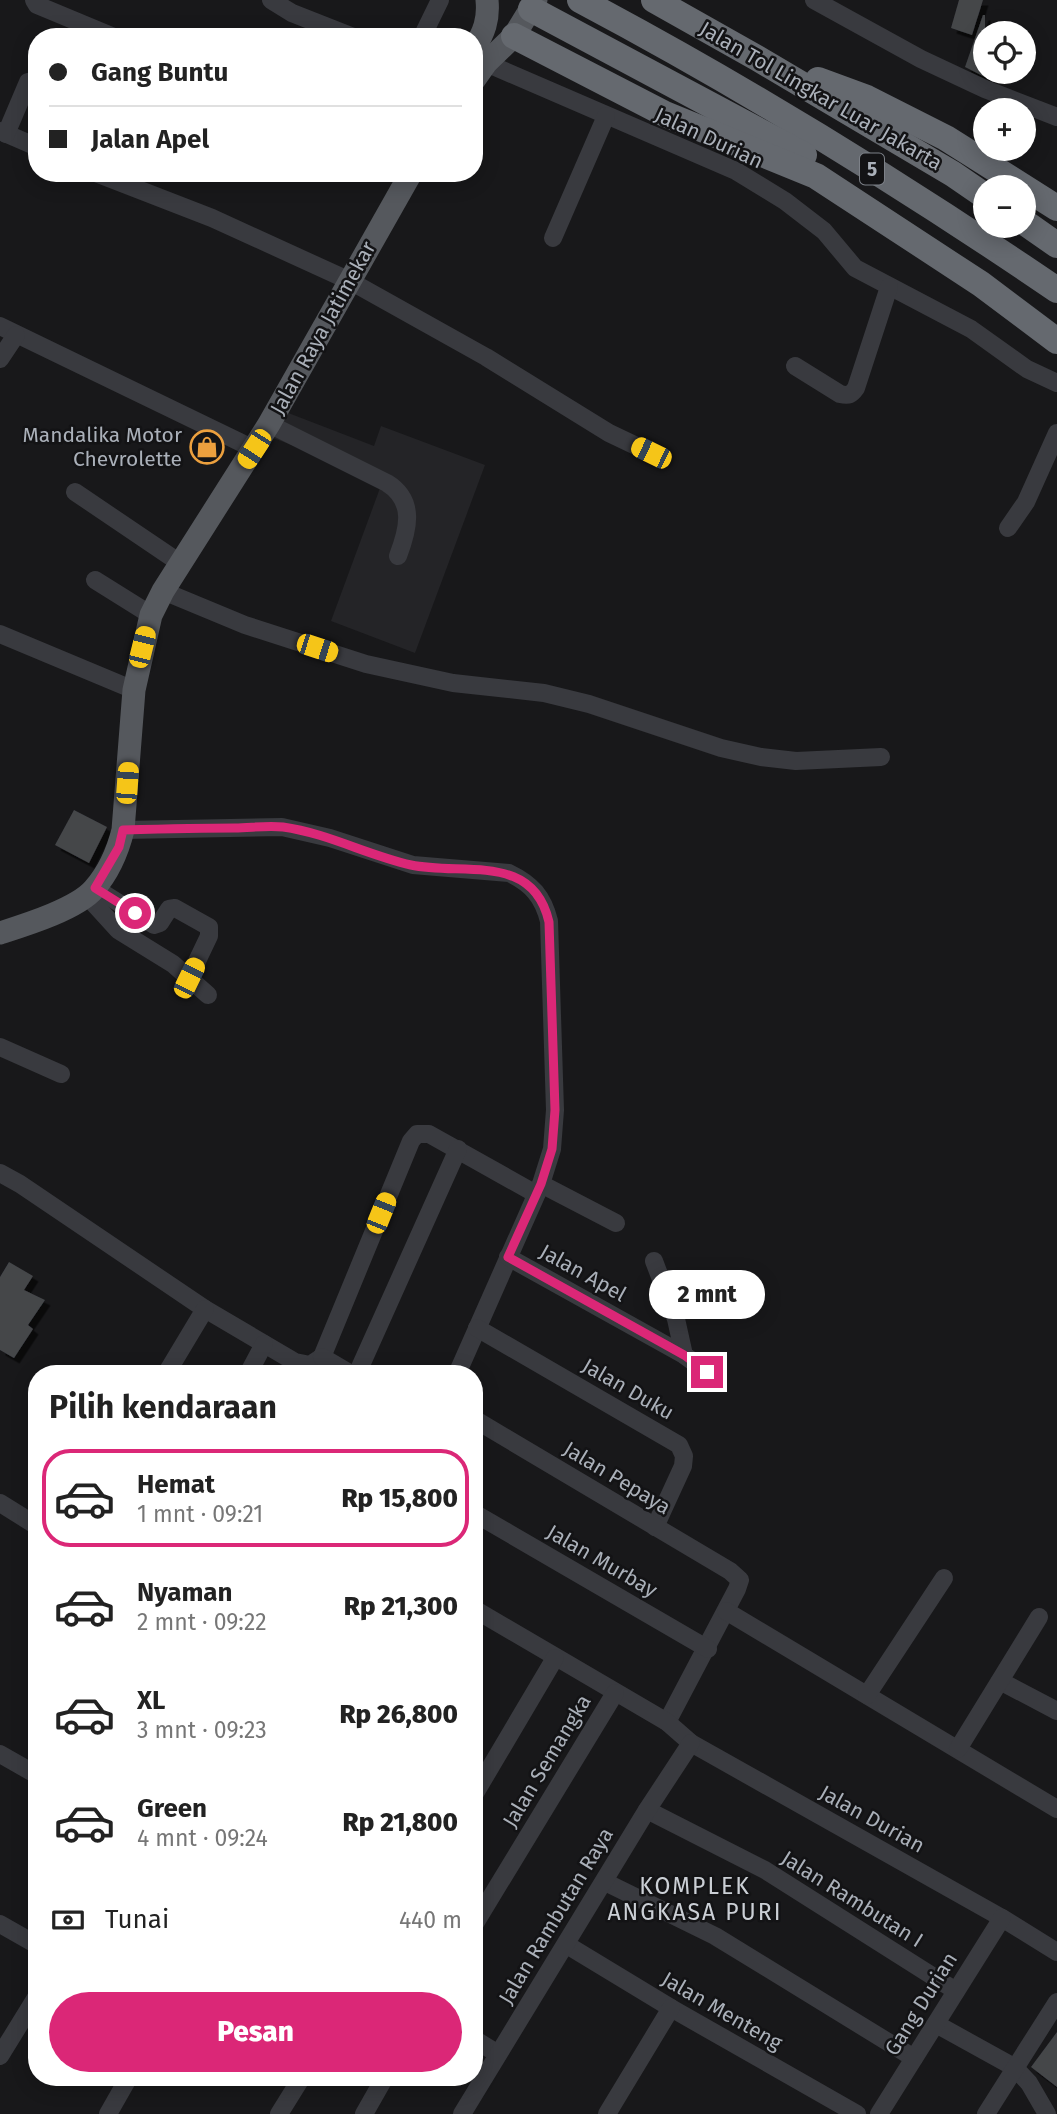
<!DOCTYPE html>
<html lang="id">
<meta charset="utf-8">
<style>
:root{--surface:#fff;--page:#f6f6f6;--text:#222;--muted:#767676;--line:#e0e0e0;--accent:#db2777}
body{margin:0;font-family:"Fira Sans",sans-serif;background:var(--page);color:var(--text);height:100vh;display:flex;flex-direction:column;font-size:26px;white-space:nowrap}
*{box-sizing:border-box;margin:0}
p{font-size:23px;color:var(--muted)}
.icon{flex:none;width:38px;height:38px;fill:none;stroke:currentColor;stroke-width:2;stroke-linecap:round;stroke-linejoin:round}
.map{position:relative;flex:1;overflow:hidden}
.drawer{position:absolute;left:28px;top:1365px;width:455px;height:721px;display:flex;flex-direction:column;background:var(--surface);border-radius:28px;box-shadow:0 4px 18px #0003}
.drawer>*{flex:none}
.guide{position:absolute;left:28px;top:28px;width:455px;height:154px;border-radius:28px;box-shadow:0 4px 18px #0003;display:grid;align-content:center;height:154px;padding:0 21px;background:var(--surface)}
.fabs{position:absolute;left:973px;top:21px;display:grid;gap:14px}
.fabs a{display:grid;place-items:center;width:63px;height:63px;border-radius:50%;background:var(--surface);box-shadow:0 4px 18px #0003;font-size:35px}
.end{position:absolute;width:32px;height:32px;margin:-16px;border:9px solid #db2777;background:#fff;box-shadow:0 0 0 4px #fff}
.from{border-radius:50%}
.bubble{position:absolute;height:49px;border-radius:24px;background:var(--surface);box-shadow:0 4px 18px #0003;font-size:23px;font-weight:800;line-height:49px;text-align:center}
.car{position:absolute;width:21px;height:42px;margin:-21px -10px;border-radius:9px;box-shadow:0 0 5px 2px #0007;background:linear-gradient(#f5c518 24%,#345 0 40%,#f5c518 0 76%,#345 0 86%,#f5c518 0)}
.guide b{display:flex;align-items:center;gap:24px;height:66px;font-size:26px}
.guide b+b{border-top:2px solid var(--line)}
.guide i{width:18px;height:18px;background:var(--text)}
ul{padding:0;list-style:none}
li{display:flex;align-items:center;gap:21px;height:98px;margin:0 14px 10px;padding:0 7px;border:4px solid transparent;border-radius:28px}
li div{flex:1}
li b{display:block;font-size:26px}
li em{font-style:normal;font-weight:800}
li.on{border-color:var(--accent)}
li>.icon{width:63px;height:63px;stroke-width:1.5}
h2{padding:0 21px;font-size:32px;line-height:84px}
.pay{display:flex;align-items:center;gap:18px;height:77px;padding:0 21px;font-size:26px}
.pay p{margin-inline-start:auto}
.button{display:flex;gap:14px;margin-top:auto;padding:14px 21px}
.button a{flex:1;height:80px;border-radius:42px;background:var(--accent);color:#fff;font-size:28px;font-weight:800;line-height:80px;text-align:center}
.map>svg:first-child{display:block}
.built{fill:#242427}
.building{fill:#44464a;filter:url(#shadow)}
.lines{fill:none;stroke-linecap:round;stroke-linejoin:round}
.minor{stroke:#393a3f;stroke-width:18}
.major{stroke:#55585d;stroke-width:23}
.highway{stroke:#65696f;stroke-width:26}
.route{stroke:#db2777;stroke-width:9}
.labels{text-anchor:middle;stroke-width:5;stroke-linejoin:round;paint-order:stroke}
.shield{fill:#131315;stroke:#7d8188;stroke-width:2}
.shield-label{font-size:19px;font-weight:bold;fill:#aab0b9}
.street-label{font-size:21px;fill:#aab0b9;stroke:#131315}
.poi-label{font-size:21px;fill:#aab0b9;stroke:#131315;text-anchor:end}
.neighbourhood-label{font-size:23px;letter-spacing:2px;fill:#cbcfd5;stroke:#131315}
</style>
<div class="map">
<svg width="1057" height="2114" viewBox="0 0 1057 2114">
<defs>
<filter id="shadow"><feDropShadow dx="5.5" dy="5.5" stdDeviation="0" flood-color="#0009"/></filter>
</defs>
<rect width="100%" height="100%" fill="#18181a"/>
<path class="built" d="M278 409 374 446 381 426 485 465 415 653 331 621 383 480 268 436Z"/>
<g class="building">
<path d="M959 0H983L972 35 951 28Z"/>
<path d="M983 15H985V77L965 67Z"/>
<path d="M74 810 107 827 89 863 55 845Z"/>
<path d="M9 1262 33 1276 24 1290 45 1300 28 1325 33 1329 14 1358 0 1350V1277Z"/>
<path d="M1057 2032V2087L1031 2067Z"/>
</g>
<g class="lines">
<g class="minor">
<path d="M34 0 37 5 114 37"/>
<path d="M271 0 292 13 353 37"/>
<path d="M814 0 921 59 985 89 1057 117"/>
<path d="M422 37 440 0"/>
<path d="M486 63 736 171 785 201 824 231 855 268 971 329 1027 369 1057 383"/>
<path d="M0 131 37 147"/>
<path d="M6 134 28 82 37 80"/>
<path d="M96 173 212 218 350 281 486 357 609 433 651 453"/>
<path d="M553 238 606 116"/>
<path d="M0 326 254 449"/>
<path d="M0 359 16 335"/>
<path d="M795 366 840 394C849 396 851 395 856 388L889 287"/>
<path d="M269 424 387 483C416 501 408 530 398 556"/>
<path d="M75 492 180 563"/>
<path d="M1008 528 1026 502 1057 433"/>
<path d="M95 580 151 615"/>
<path d="M163 591 245 625 366 664 453 683 544 693 589 704 721 748 761 757 796 761 881 757"/>
<path d="M0 634 134 690"/>
<path d="M123 830 282 827 330 838 413 865 509 873C532 884 543 897 549 921L555 1110 552 1149 541 1184 457 1374"/>
<path d="M95 888 154 925 160 923 169 909 175 908 209 927V936L189 978"/>
<path d="M87 896 118 930 173 964 208 995"/>
<path d="M0 1047 61 1074"/>
<path d="M0 1173 20 1184 205 1309 295 1362 310 1365 322 1357"/>
<path d="M541 1184 616 1223"/>
<path d="M508 1257 684 1355 707 1372"/>
<path d="M654 1261 676 1319 684 1355"/>
<path d="M477 1328 679 1445 684 1456 683 1466 655 1527"/>
<path d="M322 1357 411 1141 417 1134H429L536 1194"/>
<path d="M322 1357 351 1374"/>
<path d="M166 1374 205 1309"/>
<path d="M248 1374 264 1344"/>
<path d="M357 1374 458 1149"/>
<path d="M474 1419 730 1571 740 1580 737 1589 667 1722"/>
<path d="M0 1503 37 1526"/>
<path d="M474 1513 708 1649"/>
<path d="M474 1609 667 1722 691 1743 1002 1918 1057 1952"/>
<path d="M726 1611 1057 1809"/>
<path d="M1000 1681 1057 1711"/>
<path d="M867 1695 944 1578"/>
<path d="M958 1749 1039 1617"/>
<path d="M0 1754 37 1775"/>
<path d="M474 1795 555 1658"/>
<path d="M647 1810 765 1870 956 1991"/>
<path d="M605 1882 715 1936 914 2058"/>
<path d="M0 1924 37 1945"/>
<path d="M474 1925 615 1693"/>
<path d="M567 1945 671 2008 857 2114"/>
<path d="M936 2024 1014 2067 1029 2083 1047 2114"/>
<path d="M474 2039 498 2054"/>
<path d="M0 2056 37 1996"/>
<path d="M108 2114 129 2077"/>
<path d="M279 2114 302 2077"/>
<path d="M364 2114 385 2077"/>
<path d="M462 2114 647 1810 691 1743"/>
<path d="M607 2114 671 2008"/>
<path d="M879 2114 1002 1918"/>
<path d="M986 2114 1057 2002"/>
</g>
<g class="major">
<path d="M474 49C484 32 489 20 487 0"/>
<path d="M474 80 486 63 514 36 536 0"/>
<path d="M0 933C25 925 77 909 94 889 108 873 118 850 123 830L134 690 151 615 163 591 269 424 411 173"/>
</g>
<g class="highway">
<path d="M580 0C744 87 903 185 1057 290"/>
<path d="M654 0 757 58 953 174 985 196"/>
<path d="M531 9 804 155"/>
<path d="M514 36 665 114 816 176 981 284 1057 341"/>
<path d="M818 80 867 98 946 138 1057 208"/>
<path d="M1024 222 1057 245"/>
</g>
</g>
<g class="lines">
<path class="route" d="M135 913 95 888 119 847 123 830C160 829 197 828 235 828 250 828 267 825 283 827 327 833 367 855 411 865 463 876 533 852 549 922L555 1110 552 1149 541 1184 508 1257 684 1355 707 1372"/>
</g>
<defs>
<symbol id="shop-ring" viewBox="-11 -11 22 22"><circle r="9.5" fill="#131315" stroke="#eca03e" stroke-width="1.5"/><path d="M-5-2.5h2.3a2.7 3.5 0 0 1 5.4 0H5L5.5 6h-11ZM-1.5-2.5h3a1.5 2.3 0 0 0-3 0Z" fill="#eca03e"/></symbol>
</defs>
<g fill-rule="evenodd">
<use href="#shop-ring" x="188" y="428" width="38" height="38"/>
</g>
<g class="labels">
<rect class="shield" x="860" y="153.5" width="24" height="31" rx="5"/>
<g class="shield-label">
<text x="872" y="176">5</text>
</g>
<g class="street-label">
<text transform="translate(821 96) rotate(30)" y="7">Jalan Tol Lingkar Luar Jakarta</text>
<text transform="translate(709 138) rotate(25)" y="7">Jalan Durian</text>
<text transform="translate(323 328) rotate(-61)" y="7">Jalan Raya Jatimekar</text>
<text transform="translate(583 1273) rotate(29)" y="7">Jalan Apel</text>
<text transform="translate(628 1389) rotate(30)" y="7">Jalan Duku</text>
<text transform="translate(617 1478) rotate(31)" y="7">Jalan Pepaya</text>
<text transform="translate(602 1561) rotate(30)" y="7">Jalan Murbay</text>
<text transform="translate(547 1761) rotate(-59)" y="7">Jalan Semangka</text>
<text transform="translate(872 1819) rotate(29)" y="7">Jalan Durian</text>
<text transform="translate(852 1899) rotate(32)" y="7">Jalan Rambutan I</text>
<text transform="translate(556 1916) rotate(-59)" y="7">Jalan Rambutan Raya</text>
<text transform="translate(921 2004) rotate(-58)" y="7">Gang Durian</text>
<text transform="translate(722 2011) rotate(30)" y="7">Jalan Menteng</text>
</g>
<g class="poi-label">
<text x="182" y="442">Mandalika Motor<tspan x="182" dy="24">Chevrolette</tspan></text>
</g>
<g class="neighbourhood-label">
<text x="695" y="1894">KOMPLEK<tspan x="695" dy="26">ANGKASA PURI</tspan></text>
</g>
</g>
</svg>
<div class="fabs">
<a><svg class="icon" aria-label="locate" viewBox="0 0 24 24"><circle cx="12" cy="12" r="6"/><path d="M12 2v4M12 18v4M2 12h4M18 12h4"/></svg></a>
<a>+</a>
<a>−</a>
</div>
<i class="end from" style="left:135px;top:913px"></i>
<i class="end" style="left:707px;top:1372px"></i>
<div class="bubble" style="left:649px;top:1270px;width:116px">2 mnt</div>
<i class="car" style="left:254px;top:449px;rotate:213deg"></i>
<i class="car" style="left:651px;top:453px;rotate:296deg"></i>
<i class="car" style="left:142px;top:647px;rotate:14deg"></i>
<i class="car" style="left:317px;top:648px;rotate:108deg"></i>
<i class="car" style="left:127px;top:783px;rotate:4deg"></i>
<i class="car" style="left:189px;top:978px;rotate:26deg"></i>
<i class="car" style="left:381px;top:1213px;rotate:22deg"></i>
<div class="guide">
<b><i class="from"></i>Gang Buntu</b>
<b><i></i>Jalan Apel</b>
</div>
<section class="drawer">
<h2>Pilih kendaraan</h2>
<ul>
<li class="on"><svg class="icon" aria-label="car" viewBox="0 0 24 24"><path d="M5 17H2v-5l4-1 3-4h7l3 4 3 1v5h-3M9 17h6M6 11h13"/><circle cx="7" cy="17" r="2"/><circle cx="17" cy="17" r="2"/></svg><div><b>Hemat</b><p>1 mnt · 09:21</p></div><em>Rp 15,800</em></li>
<li><svg class="icon" aria-label="car" viewBox="0 0 24 24"><path d="M5 17H2v-5l4-1 3-4h7l3 4 3 1v5h-3M9 17h6M6 11h13"/><circle cx="7" cy="17" r="2"/><circle cx="17" cy="17" r="2"/></svg><div><b>Nyaman</b><p>2 mnt · 09:22</p></div><em>Rp 21,300</em></li>
<li><svg class="icon" aria-label="car" viewBox="0 0 24 24"><path d="M5 17H2v-5l4-1 3-4h7l3 4 3 1v5h-3M9 17h6M6 11h13"/><circle cx="7" cy="17" r="2"/><circle cx="17" cy="17" r="2"/></svg><div><b>XL</b><p>3 mnt · 09:23</p></div><em>Rp 26,800</em></li>
<li><svg class="icon" aria-label="car" viewBox="0 0 24 24"><path d="M5 17H2v-5l4-1 3-4h7l3 4 3 1v5h-3M9 17h6M6 11h13"/><circle cx="7" cy="17" r="2"/><circle cx="17" cy="17" r="2"/></svg><div><b>Green</b><p>4 mnt · 09:24</p></div><em>Rp 21,800</em></li>
</ul>
<div class="pay"><svg class="icon" aria-label="cash" viewBox="0 0 24 24"><path d="M3 7h18v10H3z"/><circle cx="12" cy="12" r="2"/></svg>Tunai<p>440 m</p></div>
<div class="button"><a>Pesan</a></div>
</section>
</div>
